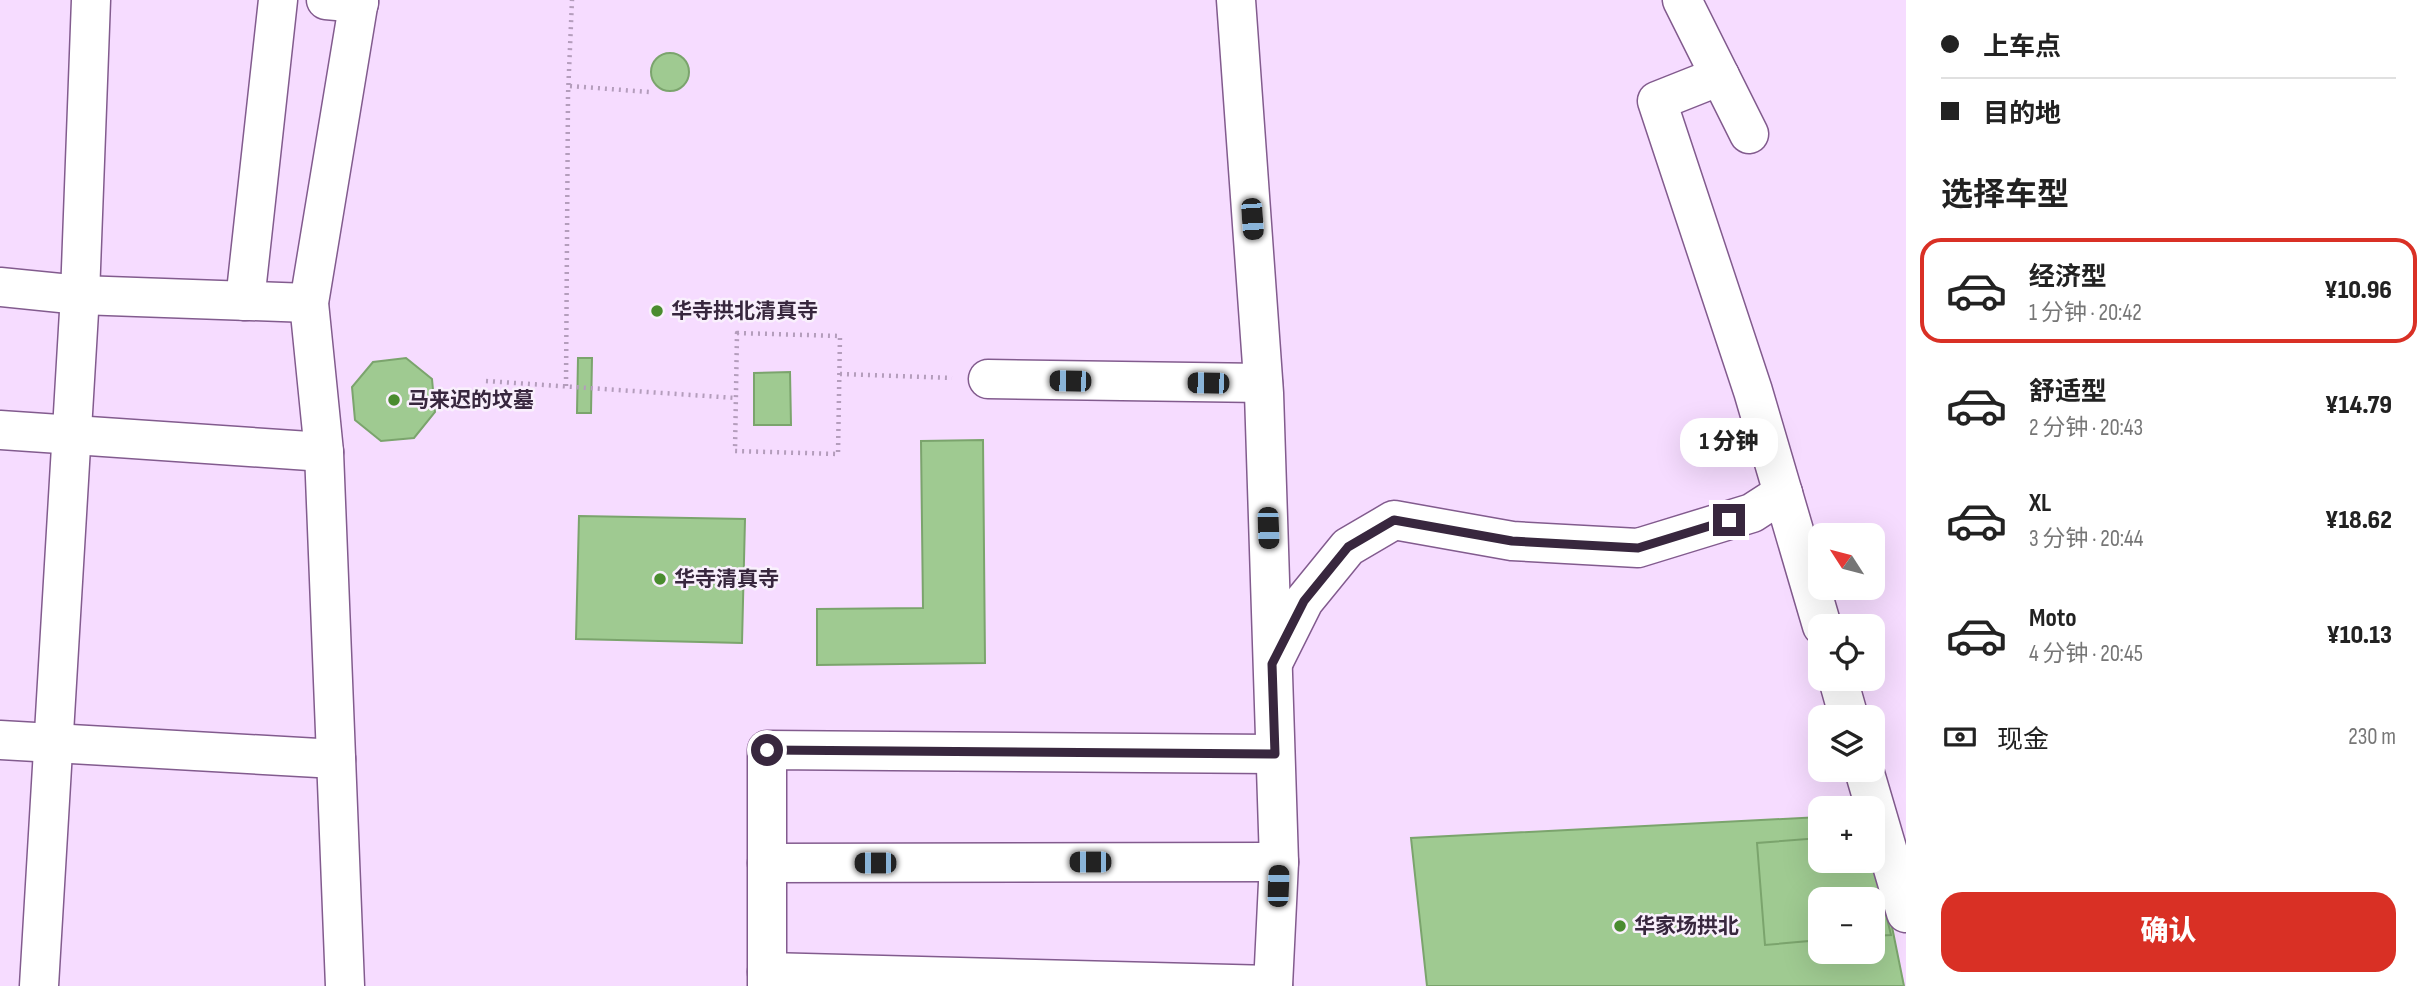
<!DOCTYPE html>
<html lang="zh">
<meta charset="utf-8">
<style>
:root{--surface:#fff;--page:#f2f2f2;--text:#222;--muted:#767676;--line:#e0e0e0;--accent:#d93025}
body{margin:0;font-family:"Sofia Sans Condensed","Noto Sans SC",sans-serif;background:var(--page);color:var(--text);height:100vh;display:flex;flex-direction:column;font-size:26px;white-space:nowrap}
*{box-sizing:border-box;margin:0}
p{font-size:23px;color:var(--muted)}
.icon{flex:none;width:38px;height:38px;fill:none;stroke:currentColor;stroke-width:2;stroke-linecap:round;stroke-linejoin:round}
.map{position:relative;flex:1;overflow:hidden}
.sheet{display:flex;flex-direction:column;background:var(--surface);width:525px}
.sheet>*{flex:none}
.banner{display:grid;align-content:center;height:154px;padding:0 35px;background:var(--surface)}
.needle{width:46px;rotate:306deg}
.buttons{position:absolute;left:1808px;top:523px;display:grid;gap:14px}
.buttons a{display:grid;place-items:center;width:77px;height:77px;border-radius:14px;background:var(--surface);box-shadow:0 7px 28px #0002;font-size:35px}
.end{position:absolute;width:32px;height:32px;margin:-16px;border:9px solid #38273e;background:#fff;box-shadow:0 0 0 4px #fff}
.from{border-radius:50%}
.bubble{position:absolute;height:49px;border-radius:21px;background:var(--surface);box-shadow:0 7px 28px #0002;font-size:23px;font-weight:800;line-height:49px;text-align:center}
.car{position:absolute;width:21px;height:42px;margin:-21px -10px;border-radius:9px;box-shadow:0 0 5px 2px #0007;background:linear-gradient(#222 24%,#8ab4d8 0 40%,#222 0 76%,#8ab4d8 0 86%,#222 0)}
.banner b{display:flex;align-items:center;gap:24px;height:66px;font-size:26px}
.banner b+b{border-top:2px solid var(--line)}
.banner i{width:18px;height:18px;background:var(--text)}
ul{padding:0;list-style:none}
li{display:flex;align-items:center;gap:21px;height:105px;margin:0 14px 10px;padding:0 21px;border:4px solid transparent;border-radius:21px}
li div{flex:1}
li b{display:block;font-size:26px}
li em{font-style:normal;font-weight:800}
li.active{border-color:var(--accent)}
li>.icon{width:63px;height:63px;stroke-width:1.5}
h2{padding:0 35px;font-size:32px;line-height:84px}
.pay{display:flex;align-items:center;gap:18px;height:77px;padding:0 35px;font-size:26px}
.pay p{margin-inline-start:auto}
.button{display:flex;gap:14px;margin-top:auto;padding:14px 35px}
.button a{flex:1;height:80px;border-radius:21px;background:var(--accent);color:#fff;font-size:28px;font-weight:800;line-height:80px;text-align:center}
main{display:flex;flex:1;min-height:0}
.map>svg:first-child{display:block}
.building{fill:#9fca91;stroke:#7ba46d;stroke-width:2;fill-rule:evenodd}
.lines{fill:none;stroke-linecap:round;stroke-linejoin:round}
.minor-casing{stroke:#825b8e;stroke-width:41}
.path{stroke:#b49dbc;stroke-width:4.5;stroke-dasharray:2 5;stroke-linecap:butt}
.minor{stroke:#fff;stroke-width:38}
.route{stroke:#38273e;stroke-width:9}
.poi-dot{fill:#4a8c2f;stroke:#f9f0fc;stroke-width:2.5}
.labels{text-anchor:middle;stroke-width:5;stroke-linejoin:round;paint-order:stroke}
.poi-label{font-size:21px;font-weight:bold;fill:#38273e;stroke:#f9f0fc;text-anchor:start}
</style>
<main>
<div class="map">
<svg width="1906" height="986" viewBox="0 0 1906 986">
<rect width="100%" height="100%" fill="#f6dcff"/>
<g class="building">
<circle cx="670" cy="72" r="19"/>
<path d="M406 358 432 379 435 412 414 438 381 441 355 420 352 387 373 362Z"/>
<path d="M578 358H592L591 413H577Z"/>
<path d="M790 372 791 425H754V373Z"/>
<path d="M983 440 985 663 817 665V609L923 608 921 441Z"/>
<path d="M579 516 745 519 742 643 576 639Z"/>
<path d="M1820 817V861H1872V828L1904 986H1427L1411 838ZM1820 900H1872V952H1820Z"/>
<path d="M1820 838V861H1872V856L1891 935 1872 936V900H1820V940L1765 945 1757 843Z"/>
</g>
<g class="lines">
<defs>
<g id="minor">
<path d="M326 0 359 3"/>
<path d="M1236 0 1264 393 1279 862 1273 986"/>
<path d="M1682 0 1749 134"/>
<path d="M1720 76 1657 101 1753 391 1822 626"/>
<path d="M0 287 80 295 309 303"/>
<path d="M245 301 278 0"/>
<path d="M988 379 1263 383"/>
<path d="M0 430 324 452"/>
<path d="M1275 659 1304 601 1348 547 1394 520 1512 541 1638 548 1752 513 1783 493"/>
<path d="M1838 679 1849 718"/>
<path d="M0 740 336 759"/>
<path d="M1864 770 1906 913"/>
<path d="M767 863 1279 862"/>
<path d="M767 972 1273 985"/>
<path d="M39 986 80 295 91 0"/>
<path d="M345 986 324 452 309 303 359 0"/>
<path d="M767 986V750L1275 754"/>
</g>
</defs>
<use href="#minor" class="minor-casing"/>
<g class="path">
<path d="M570 86 649 92"/>
<path d="M737 333 840 336 838 454 735 451Z"/>
<path d="M840 374 952 378"/>
<path d="M486 381 736 398"/>
<path d="M566 386 568 95 572 0"/>
</g>
<use href="#minor" class="minor"/>
</g>
<g class="lines">
<path class="route" d="M767 750 1275 754 1272 664 1304 601 1348 547 1394 520 1512 541 1638 548 1729 520"/>
</g>
<g class="poi-dot">
<circle cx="657" cy="311" r="7"/>
<circle cx="394" cy="400" r="7"/>
<circle cx="660" cy="579" r="7"/>
<circle cx="1620" cy="926" r="7"/>
</g>
<g class="labels">
<g class="poi-label">
<text x="671" y="318">华寺拱北清真寺</text>
<text x="408" y="407">马来迟的坟墓</text>
<text x="674" y="586">华寺清真寺</text>
<text x="1634" y="933">华家场拱北</text>
</g>
</g>
</svg>
<div class="buttons">
<a><svg class="needle" viewBox="-14 -14 28 28"><path d="M0-13l5 13h-10z" fill="#e53935"/><path d="M0 13l5-13h-10z" fill="#767676"/></svg></a>
<a><svg class="icon" aria-label="locate" viewBox="0 0 24 24"><circle cx="12" cy="12" r="6"/><path d="M12 2v4M12 18v4M2 12h4M18 12h4"/></svg></a>
<a><svg class="icon" aria-label="layers" viewBox="0 0 24 24"><path d="M12 4l9 5-9 5-9-5zM3 14l9 5 9-5"/></svg></a>
<a>+</a>
<a>−</a>
</div>
<i class="end from" style="left:767px;top:750px"></i>
<i class="end" style="left:1729px;top:520px"></i>
<div class="bubble" style="left:1680px;top:418px;width:98px">1 分钟</div>
<i class="car" style="left:1252px;top:219px;rotate:176deg"></i>
<i class="car" style="left:1070px;top:381px;rotate:271deg"></i>
<i class="car" style="left:1208px;top:383px;rotate:271deg"></i>
<i class="car" style="left:1268px;top:528px;rotate:178deg"></i>
<i class="car" style="left:1090px;top:862px;rotate:270deg"></i>
<i class="car" style="left:875px;top:863px;rotate:270deg"></i>
<i class="car" style="left:1278px;top:886px;rotate:2deg"></i>
</div>
<section class="sheet">
<div class="banner">
<b><i class="from"></i>上车点</b>
<b><i></i>目的地</b>
</div>
<h2>选择车型</h2>
<ul>
<li class="active"><svg class="icon" aria-label="car" viewBox="0 0 24 24"><path d="M5 17H2v-5l4-1 3-4h7l3 4 3 1v5h-3M9 17h6M6 11h13"/><circle cx="7" cy="17" r="2"/><circle cx="17" cy="17" r="2"/></svg><div><b>经济型</b><p>1 分钟 · 20:42</p></div><em>¥10.96</em></li>
<li><svg class="icon" aria-label="car" viewBox="0 0 24 24"><path d="M5 17H2v-5l4-1 3-4h7l3 4 3 1v5h-3M9 17h6M6 11h13"/><circle cx="7" cy="17" r="2"/><circle cx="17" cy="17" r="2"/></svg><div><b>舒适型</b><p>2 分钟 · 20:43</p></div><em>¥14.79</em></li>
<li><svg class="icon" aria-label="car" viewBox="0 0 24 24"><path d="M5 17H2v-5l4-1 3-4h7l3 4 3 1v5h-3M9 17h6M6 11h13"/><circle cx="7" cy="17" r="2"/><circle cx="17" cy="17" r="2"/></svg><div><b>XL</b><p>3 分钟 · 20:44</p></div><em>¥18.62</em></li>
<li><svg class="icon" aria-label="car" viewBox="0 0 24 24"><path d="M5 17H2v-5l4-1 3-4h7l3 4 3 1v5h-3M9 17h6M6 11h13"/><circle cx="7" cy="17" r="2"/><circle cx="17" cy="17" r="2"/></svg><div><b>Moto</b><p>4 分钟 · 20:45</p></div><em>¥10.13</em></li>
</ul>
<div class="pay"><svg class="icon" aria-label="cash" viewBox="0 0 24 24"><path d="M3 7h18v10H3z"/><circle cx="12" cy="12" r="2"/></svg>现金<p>230 m</p></div>
<div class="button"><a>确认</a></div>
</section>
</main>
